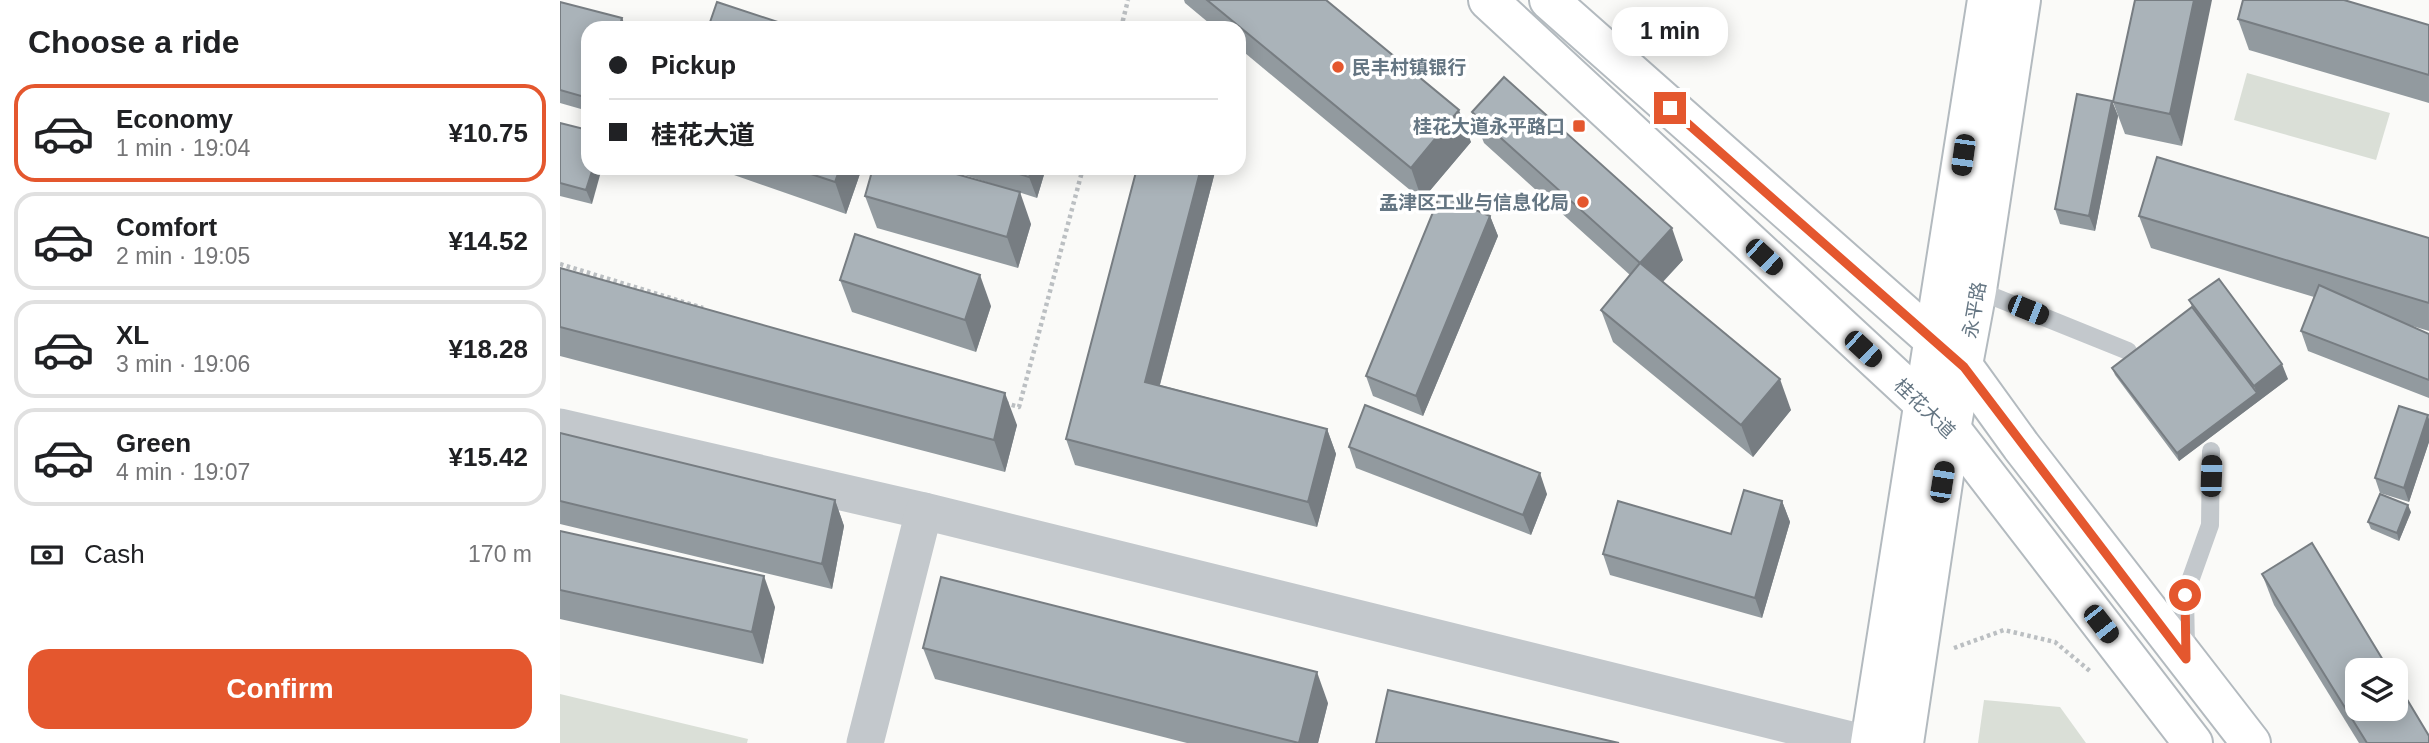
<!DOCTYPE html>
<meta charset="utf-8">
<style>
:root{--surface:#fff;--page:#f6f6f6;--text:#202124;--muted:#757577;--line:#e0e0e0;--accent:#e4572e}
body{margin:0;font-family:Helvetica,"Noto Sans SC",sans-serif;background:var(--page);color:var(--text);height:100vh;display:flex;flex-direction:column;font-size:26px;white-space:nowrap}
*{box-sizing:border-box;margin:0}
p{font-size:23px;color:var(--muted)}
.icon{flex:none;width:38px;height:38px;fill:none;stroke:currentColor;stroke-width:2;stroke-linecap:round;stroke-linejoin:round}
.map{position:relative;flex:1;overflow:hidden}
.sheet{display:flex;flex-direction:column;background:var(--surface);width:560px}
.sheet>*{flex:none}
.banner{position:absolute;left:21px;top:21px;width:665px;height:154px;border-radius:21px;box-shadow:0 4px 18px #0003;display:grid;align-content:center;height:154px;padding:0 28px;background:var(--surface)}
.buttons{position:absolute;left:1785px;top:658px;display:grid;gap:14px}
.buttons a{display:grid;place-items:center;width:63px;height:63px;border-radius:14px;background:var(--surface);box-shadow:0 4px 18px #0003;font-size:35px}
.end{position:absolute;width:32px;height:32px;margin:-16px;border:9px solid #e4572e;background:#fff;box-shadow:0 0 0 4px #fff}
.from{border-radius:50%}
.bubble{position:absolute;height:49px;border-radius:21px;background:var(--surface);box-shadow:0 4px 18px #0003;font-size:23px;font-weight:800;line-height:49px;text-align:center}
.car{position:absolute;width:21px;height:42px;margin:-21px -10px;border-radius:9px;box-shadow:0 0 5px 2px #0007;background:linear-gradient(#222 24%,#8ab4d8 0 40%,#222 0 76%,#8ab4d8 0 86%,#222 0)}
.banner b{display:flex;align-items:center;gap:24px;height:66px;font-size:26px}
.banner b+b{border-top:2px solid var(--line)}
.banner i{width:18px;height:18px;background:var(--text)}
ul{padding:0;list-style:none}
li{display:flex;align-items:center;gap:21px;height:98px;margin:0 14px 10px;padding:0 14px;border:4px solid var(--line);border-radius:21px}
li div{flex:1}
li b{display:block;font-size:26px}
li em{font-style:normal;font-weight:800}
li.on{border-color:var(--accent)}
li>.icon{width:63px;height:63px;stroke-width:1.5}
h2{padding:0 28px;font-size:32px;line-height:84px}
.pay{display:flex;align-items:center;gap:18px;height:77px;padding:0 28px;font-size:26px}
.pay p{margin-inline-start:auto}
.cta{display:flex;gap:14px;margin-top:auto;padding:14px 28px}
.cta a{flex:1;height:80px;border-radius:21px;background:var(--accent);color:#fff;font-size:28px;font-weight:800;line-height:80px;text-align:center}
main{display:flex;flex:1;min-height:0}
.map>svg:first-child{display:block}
.green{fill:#dadfd7}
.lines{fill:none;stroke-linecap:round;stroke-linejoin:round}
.secondary-casing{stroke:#b3babf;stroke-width:42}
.path{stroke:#bbbfc2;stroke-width:4.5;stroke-dasharray:3.5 3.5;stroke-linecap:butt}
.service{stroke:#c3c8cc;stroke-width:18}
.minor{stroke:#c3c8cc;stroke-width:37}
.secondary{stroke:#fff;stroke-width:38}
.wall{fill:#929a9f}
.shaded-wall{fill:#777d82}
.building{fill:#aab3b9;stroke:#777d82;stroke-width:2}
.route{stroke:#e4572e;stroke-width:9}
.poi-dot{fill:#e4572e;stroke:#fff;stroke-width:2.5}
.labels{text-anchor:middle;stroke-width:7;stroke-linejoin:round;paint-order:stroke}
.poi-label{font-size:19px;font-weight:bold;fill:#657683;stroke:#fff;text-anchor:end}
.street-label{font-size:19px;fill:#657683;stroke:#fff}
</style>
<main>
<section class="sheet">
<h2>Choose a ride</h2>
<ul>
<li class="on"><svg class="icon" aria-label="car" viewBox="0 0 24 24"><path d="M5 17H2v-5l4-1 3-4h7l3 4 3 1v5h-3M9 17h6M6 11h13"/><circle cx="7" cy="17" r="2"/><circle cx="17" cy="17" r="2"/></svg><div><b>Economy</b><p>1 min · 19:04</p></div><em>¥10.75</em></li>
<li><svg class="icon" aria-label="car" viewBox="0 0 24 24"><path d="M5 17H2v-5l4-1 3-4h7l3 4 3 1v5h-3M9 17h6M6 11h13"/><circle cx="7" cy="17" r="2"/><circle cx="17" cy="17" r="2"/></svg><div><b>Comfort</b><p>2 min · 19:05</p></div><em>¥14.52</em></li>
<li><svg class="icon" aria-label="car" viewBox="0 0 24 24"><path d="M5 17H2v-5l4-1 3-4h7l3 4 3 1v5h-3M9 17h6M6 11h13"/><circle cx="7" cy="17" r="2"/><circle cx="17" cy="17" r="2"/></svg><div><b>XL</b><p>3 min · 19:06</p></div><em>¥18.28</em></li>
<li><svg class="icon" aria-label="car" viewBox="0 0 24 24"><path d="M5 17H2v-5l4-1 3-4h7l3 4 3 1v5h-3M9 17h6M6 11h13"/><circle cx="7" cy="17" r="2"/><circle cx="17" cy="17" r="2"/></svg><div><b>Green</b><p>4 min · 19:07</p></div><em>¥15.42</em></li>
</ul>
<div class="pay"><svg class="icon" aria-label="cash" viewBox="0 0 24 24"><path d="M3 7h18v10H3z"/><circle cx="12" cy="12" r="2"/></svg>Cash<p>170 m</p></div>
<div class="cta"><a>Confirm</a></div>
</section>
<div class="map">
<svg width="1869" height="743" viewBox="0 0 1869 743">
<rect width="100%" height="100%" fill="#fafaf8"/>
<g class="green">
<path d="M1687 73 1830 113 1816 160 1674 120Z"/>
<path d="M0 694 188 739 187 743H0Z"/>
<path d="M1424 700 1500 707 1526 743H1418Z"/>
</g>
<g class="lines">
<defs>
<g id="secondary">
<path d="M928 0 1391 429 1633 743"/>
<path d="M989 0 1404 367 1461 446 1691 743"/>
<path d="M1310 743 1427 0"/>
<path d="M1344 743 1391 429 1417 290 1461 0"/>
</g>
</defs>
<use href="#secondary" class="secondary-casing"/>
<g class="path">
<path d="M561 28 568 0"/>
<path d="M0 264 143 308"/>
<path d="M445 403 459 407 523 168"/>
<path d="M1394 648 1444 630 1495 642 1531 672"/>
</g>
<g class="service">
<path d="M1417 290 1568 351"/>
<path d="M1626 648 1625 595 1650 525 1651 451"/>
</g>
<g class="minor">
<path d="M0 427 364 511"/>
<path d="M305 743 364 511 1303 743"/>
</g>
<use href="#secondary" class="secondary"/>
</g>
<g class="wall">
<path d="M624 0H766L911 142 862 200 679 48V28H655L625 3Z"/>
<path d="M1575 0 1622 146 1565 134 1553 102Z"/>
<path d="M0 2 62 18 66 28H28V111L0 103Z"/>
<path d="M1678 19 1869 25V103L1689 50Z"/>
<path d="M1552 101 1558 116 1535 231 1500 224 1495 209Z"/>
<path d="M912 112 1123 260 1103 282 1231 410 1193 457 1053 342 1041 310 1070 275 924 143Z"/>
<path d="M0 123 28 130 32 204 0 196Z"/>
<path d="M154 168H302L286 214Z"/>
<path d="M382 168H486L477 198Z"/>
<path d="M656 168 600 385 767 429 776 454 757 527 515 465 506 439Z"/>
<path d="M305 196 471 224 458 268 317 228Z"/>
<path d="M930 216 938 236 863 416 813 396 806 376Z"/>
<path d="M1579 216 1869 238V331L1849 325 1869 334V398L1748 351 1741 331 1754 297 1591 248Z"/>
<path d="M0 268 457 425 445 472 0 356Z"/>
<path d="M280 280 431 306 416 352 292 312Z"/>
<path d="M1629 300 1728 379 1619 461 1555 375 1552 368 1632 307Z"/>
<path d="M1869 419V442L1849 502 1820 493 1815 478Z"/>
<path d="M0 433 275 500 284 526 272 589 0 524Z"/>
<path d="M789 447 987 494 971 535 796 468Z"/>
<path d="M1222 501 1230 522 1202 618 1050 575 1043 554 1171 534Z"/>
<path d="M1851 512 1839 541 1811 529 1808 522Z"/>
<path d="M0 531 215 607 203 664 0 619Z"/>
<path d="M1702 574 1869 743H1799L1714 605Z"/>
<path d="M363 648 768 703 758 743H627L375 679Z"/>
</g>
<g class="shaded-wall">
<path d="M1634 0H1652L1622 146 1610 114Z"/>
<path d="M62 18 66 28H59Z"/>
<path d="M1552 101 1558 116 1535 231 1529 216Z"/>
<path d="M899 110 911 142 862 200 851 168Z"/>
<path d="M33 168H42L32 204 26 190Z"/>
<path d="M280 168H302L286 214 275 182Z"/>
<path d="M472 168H486L477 198 469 177Z"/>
<path d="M641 168H656L594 407 585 382Z"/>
<path d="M460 192 471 224 458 268 447 237Z"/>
<path d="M930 216 938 236 863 416 856 396Z"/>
<path d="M1112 228 1123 260 1091 294 1080 263Z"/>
<path d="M420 275 431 306 416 352 405 320Z"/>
<path d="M1722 364 1728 379 1619 461 1617 453 1697 393 1694 386Z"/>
<path d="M1220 379 1231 410 1193 457 1181 425Z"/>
<path d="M445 393 457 425 445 472 434 440Z"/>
<path d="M1868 415 1869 419V442L1849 502 1844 488Z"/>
<path d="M767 429 776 454 757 527 748 502Z"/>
<path d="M980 473 987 494 971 535 963 515Z"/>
<path d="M275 500 284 526 272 589 262 564Z"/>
<path d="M1222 501 1230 522 1202 618 1195 598Z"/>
<path d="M1848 505 1851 512 1839 541 1837 533Z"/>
<path d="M204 576 215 607 203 664 192 632Z"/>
<path d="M757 672 768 703 758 743H739Z"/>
</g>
<g class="building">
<path d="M647 0H766L899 110 851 168Z"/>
<path d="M1575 0H1634L1610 114 1553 102Z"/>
<path d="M1683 0H1784L1869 25V75L1678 19Z"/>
<path d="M0 2 62 18 59 28H28V98L0 90Z"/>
<path d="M157 2 236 28H148Z"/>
<path d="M944 77 1112 228 1080 263 912 112Z"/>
<path d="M1517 94 1552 101 1529 216 1495 209Z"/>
<path d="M0 123 28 130V168H33L26 190 0 183Z"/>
<path d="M1597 157 1869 238V303L1579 216Z"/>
<path d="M233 168H280L275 182Z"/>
<path d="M313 168H375L460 192 447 237 305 196Z"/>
<path d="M440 168H472L469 177Z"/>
<path d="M577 168H641L585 382 767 429 748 502 506 439Z"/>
<path d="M880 195 930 216 856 396 806 376Z"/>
<path d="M295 234 420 275 405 320 280 280Z"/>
<path d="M1080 263 1220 379 1181 425 1041 310Z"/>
<path d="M0 268 445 393 434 440 0 327Z"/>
<path d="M1659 279 1722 364 1694 386 1629 300Z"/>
<path d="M1759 285 1869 334V380L1741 331Z"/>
<path d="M1632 307 1697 393 1617 453 1552 368Z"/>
<path d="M805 405 980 473 963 515 789 447Z"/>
<path d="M1839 406 1868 415 1844 488 1815 478Z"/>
<path d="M0 433 275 500 262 564 0 501Z"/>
<path d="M1184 490 1222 501 1195 598 1043 554 1058 501 1171 534Z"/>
<path d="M1820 494 1848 505 1837 533 1808 522Z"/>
<path d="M0 531 204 576 192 632 0 590Z"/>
<path d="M1752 543 1829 670H1797V709H1836V681L1869 736V743H1807L1702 574Z"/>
<path d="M381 577 757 672 739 743 363 648Z"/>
<path d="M828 690 1059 743H816Z"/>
</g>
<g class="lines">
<path class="route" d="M1110 108 1404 367 1626 659 1625 595"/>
</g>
<g class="poi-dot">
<circle cx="778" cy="67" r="7"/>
<rect x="1012" y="119" width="14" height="14" rx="3.5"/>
<circle cx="1023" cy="202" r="7"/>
</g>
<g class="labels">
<g class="poi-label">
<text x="792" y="74" text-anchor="start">民丰村镇银行</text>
<text x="1005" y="133">桂花大道永平路口</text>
<text x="1009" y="209">孟津区工业与信息化局</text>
</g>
<g class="street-label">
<text transform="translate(1414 310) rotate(-80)" y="7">永平路</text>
<text transform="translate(1365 408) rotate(44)" y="7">桂花大道</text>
</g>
</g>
</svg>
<div class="buttons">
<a><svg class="icon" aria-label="layers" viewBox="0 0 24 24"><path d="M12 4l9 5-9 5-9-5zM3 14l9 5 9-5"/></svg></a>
</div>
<i class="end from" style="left:1625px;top:595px"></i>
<i class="end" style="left:1110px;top:108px"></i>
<div class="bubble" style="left:1052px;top:7px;width:116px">1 min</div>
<i class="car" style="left:1403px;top:155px;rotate:188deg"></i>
<i class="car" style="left:1204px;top:257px;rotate:133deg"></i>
<i class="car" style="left:1468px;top:310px;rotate:112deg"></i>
<i class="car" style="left:1303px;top:349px;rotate:133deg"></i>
<i class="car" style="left:1651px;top:476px;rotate:2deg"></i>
<i class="car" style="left:1382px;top:482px;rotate:9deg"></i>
<i class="car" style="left:1541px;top:624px;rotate:142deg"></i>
<div class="banner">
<b><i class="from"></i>Pickup</b>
<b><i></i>桂花大道</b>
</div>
</div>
</main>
